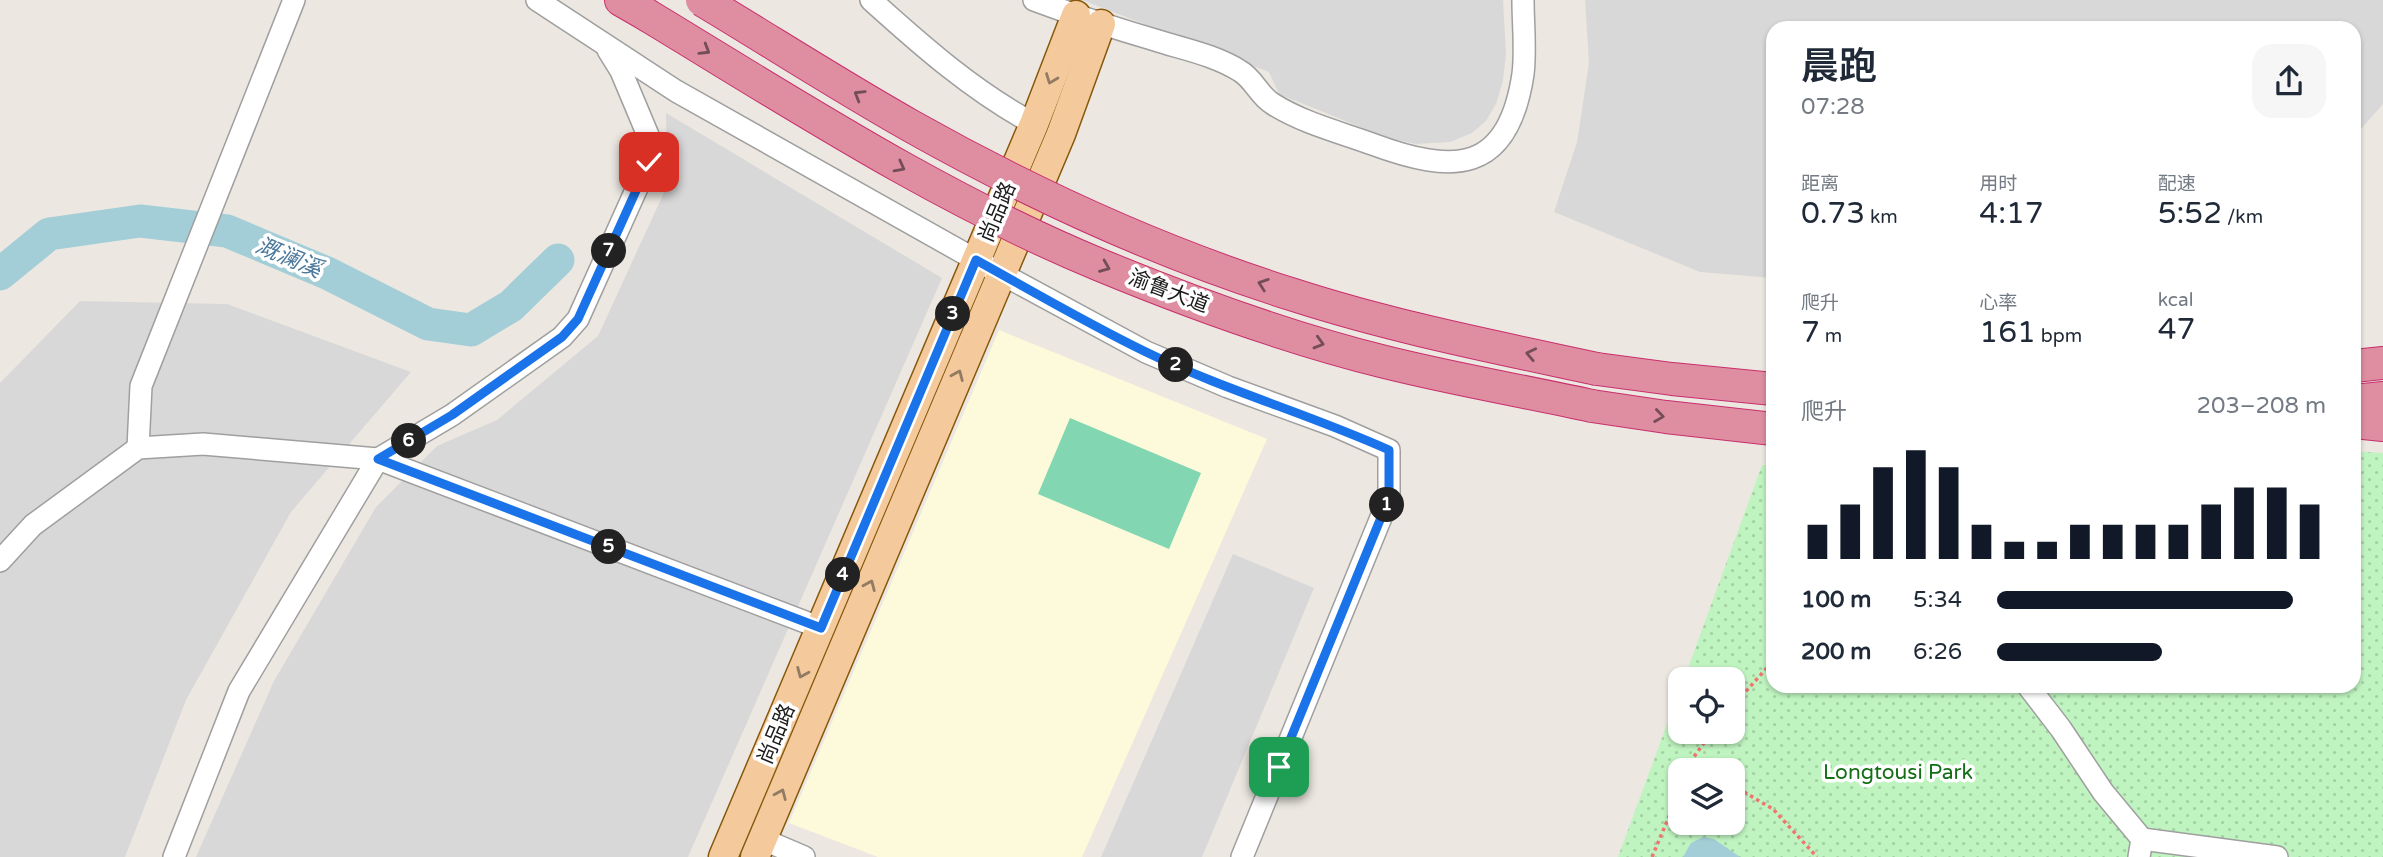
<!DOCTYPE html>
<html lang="zh">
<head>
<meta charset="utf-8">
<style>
  body { margin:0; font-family:"Varela Round","Noto Sans SC",sans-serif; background:#f6f6f7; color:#1f2937; height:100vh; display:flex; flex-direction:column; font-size:26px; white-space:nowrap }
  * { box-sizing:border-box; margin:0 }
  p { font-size:23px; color:#747a83 }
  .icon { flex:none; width:38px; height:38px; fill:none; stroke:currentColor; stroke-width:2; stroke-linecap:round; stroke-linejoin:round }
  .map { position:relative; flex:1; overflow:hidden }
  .panel { position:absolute; left:1766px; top:21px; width:595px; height:672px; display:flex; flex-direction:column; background:#fff; border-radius:21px; box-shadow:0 2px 5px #0004 }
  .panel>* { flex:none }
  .tools { position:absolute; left:1668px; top:667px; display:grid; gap:14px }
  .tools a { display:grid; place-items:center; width:77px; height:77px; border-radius:14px; background:#fff; box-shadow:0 2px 5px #0004; font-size:35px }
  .pin { position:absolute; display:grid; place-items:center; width:60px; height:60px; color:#fff; margin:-30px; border-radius:14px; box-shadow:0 4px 10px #0006 }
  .km { position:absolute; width:35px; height:35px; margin:-18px; border-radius:50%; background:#222; color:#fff; font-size:19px; line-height:35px; text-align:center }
  .round { display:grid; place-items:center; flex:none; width:74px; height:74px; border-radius:21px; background:#f6f6f7 }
  .head { display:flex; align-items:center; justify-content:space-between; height:119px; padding:0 35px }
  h1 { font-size:38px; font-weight:600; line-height:52px }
  .stats { display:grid; grid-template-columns:repeat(3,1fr); gap:10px; height:119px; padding:7px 35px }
  .stats div { display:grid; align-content:center }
  .stats b { font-size:30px; font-weight:600 }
  .stats small { font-size:19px; font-weight:400 }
  .stats p { font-size:19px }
  .chart { height:196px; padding:14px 35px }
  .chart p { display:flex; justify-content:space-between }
  .chart svg { width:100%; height:126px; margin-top:7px; stroke:#111827; stroke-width:6 }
  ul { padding:0 35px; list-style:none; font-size:23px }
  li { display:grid; grid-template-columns:112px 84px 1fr; align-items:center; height:52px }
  li i { height:18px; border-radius:9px; background:#111827 }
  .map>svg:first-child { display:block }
  .residential { fill:#d9d8d8 }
  .education { fill:#fcfada }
  .park { fill:url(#park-dots); fill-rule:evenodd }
  .pitch { fill:#83d6b2 }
  .water { fill:#a4ced7 }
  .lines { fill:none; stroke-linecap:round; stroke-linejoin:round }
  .river { stroke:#a4ced7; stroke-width:33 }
  .minor-casing { stroke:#9f9f9f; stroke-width:24 }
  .major-casing { stroke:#87570a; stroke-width:31 }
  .highway-casing { stroke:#c82f6d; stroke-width:34 }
  .path { stroke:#ef756f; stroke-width:3.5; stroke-dasharray:3.5 3.5; stroke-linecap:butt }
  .minor { stroke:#fff; stroke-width:21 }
  .major { stroke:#f4ca9d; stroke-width:28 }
  .highway { stroke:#df8da1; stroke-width:32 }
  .highway-bridge-casing { stroke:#c82f6d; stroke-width:34; stroke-linecap:butt }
  .highway-bridge { stroke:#df8da1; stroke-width:32 }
  .oneway { stroke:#734e57 }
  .oneway2 { stroke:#927b62 }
  .route-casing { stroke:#fff; stroke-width:14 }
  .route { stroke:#1a73e8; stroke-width:9 }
  .labels { text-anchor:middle; stroke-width:7; stroke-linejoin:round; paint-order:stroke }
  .street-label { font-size:21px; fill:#1b1b1b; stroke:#fff }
  .park-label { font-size:21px; fill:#126f15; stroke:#fff }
  .water-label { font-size:23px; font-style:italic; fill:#4c799c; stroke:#fff }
</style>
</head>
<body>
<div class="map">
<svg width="2383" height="857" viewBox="0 0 2383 857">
  <defs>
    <pattern id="park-dots" width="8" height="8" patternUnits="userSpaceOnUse" patternTransform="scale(1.75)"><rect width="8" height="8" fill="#bff4c0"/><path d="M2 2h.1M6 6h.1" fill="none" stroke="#a4d1a4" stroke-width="1.8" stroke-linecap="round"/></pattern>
  </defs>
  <rect width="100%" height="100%" fill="#ece8e1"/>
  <g class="residential">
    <path d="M1082,0H1503L1506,53L1503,81L1496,104L1486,121L1472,133L1450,142L1416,144L1385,137L1279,94L1269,72Z"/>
    <path d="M1585,0H2383V104L2354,137V28H1773V278L1700,272L1554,212L1577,142L1589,63Z"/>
    <path d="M666,113L942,278L688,857H196L274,681L376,507L437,446L497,420L598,336L667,186Z"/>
    <path d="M80,301L227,304L411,372L291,512L186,700L125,857H0V383Z"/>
    <path d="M1233,554L1314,588L1202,857H1101Z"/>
  </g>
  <path class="education" d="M999,330L1267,439L1082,857H878L789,823Z"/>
  <path class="park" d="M2354,451L2383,453V857H1618L1680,689V732H1732V679H1684L1762,465L1773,466V686H2354ZM1680,770H1732V822H1680Z"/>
  <path class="pitch" d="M1070,418L1201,473L1169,549L1038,494Z"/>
  <path class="water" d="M1703,837L1714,839L1740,857H1683L1691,843Z"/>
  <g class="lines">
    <path class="river" d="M0,274L49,234L140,221L227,231L327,273L428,324L471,330L511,306L558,260"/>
    <defs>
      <g id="minor">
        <path d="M537,0L676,91L976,260L1146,352L1228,387L1335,426L1389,450V498L1242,857"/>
        <path d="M871,0C922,46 973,91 1034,124"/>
        <path d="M1034,0C1074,15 1114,28 1155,40C1183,49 1215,55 1240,71C1254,79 1259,96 1273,104C1303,123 1339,132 1372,144C1453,174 1508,175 1523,74C1526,51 1523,24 1523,0"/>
        <path d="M138,448L141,386L294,0"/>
        <path d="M0,561L33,525L138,448L203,444L378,459L821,628"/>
        <path d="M2028,686L2061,729L2103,792L2142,839L2139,857"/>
        <path d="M762,839L804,857"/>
        <path d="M2142,839L2277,857"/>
        <path d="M174,857L239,691L378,459L452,415L562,337L578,319L649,161L650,140L621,71L608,50"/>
      </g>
      <g id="major">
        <path d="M723,857L1034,124L1076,15"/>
        <path d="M755,857L1061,134L1101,24"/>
      </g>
      <g id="highway">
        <path d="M621,0L647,15"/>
        <path d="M2354,366L2383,363"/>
        <path d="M1597,369L1672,379L1773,389"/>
        <path d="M2354,401L2383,398"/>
        <path d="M1592,406L1666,417L1773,429"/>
        <path d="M2354,422L2383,425"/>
      </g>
    </defs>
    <use href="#minor" class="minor-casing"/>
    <use href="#major" class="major-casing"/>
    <use href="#highway" class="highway-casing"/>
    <g class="path">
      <path d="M1732,707L1773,661"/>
      <path d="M1694,770L1693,758L1712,732"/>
      <path d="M1732,785L1773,809L1817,857"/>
      <path d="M1652,857L1678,795L1680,794"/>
    </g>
    <use href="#minor" class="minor"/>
    <use href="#major" class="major"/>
    <use href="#highway" class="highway"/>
    <defs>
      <g id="highway-bridge">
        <path d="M702,0C772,42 840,86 911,126C1030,193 1163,254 1294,295C1393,327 1495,347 1597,369"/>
        <path d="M647,15C794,104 940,199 1100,265C1192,303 1288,338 1385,362C1453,379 1523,391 1592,406"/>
      </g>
    </defs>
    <use href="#highway-bridge" class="highway-bridge-casing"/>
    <use href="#highway-bridge" class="highway-bridge"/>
  </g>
  <defs><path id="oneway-chevron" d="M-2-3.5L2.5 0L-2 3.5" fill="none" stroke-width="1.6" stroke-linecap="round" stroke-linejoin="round" transform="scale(1.75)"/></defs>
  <g class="oneway">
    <use href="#oneway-chevron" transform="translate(705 50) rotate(31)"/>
    <use href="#oneway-chevron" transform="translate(859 95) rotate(-149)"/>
    <use href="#oneway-chevron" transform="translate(900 167) rotate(28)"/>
    <use href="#oneway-chevron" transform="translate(1105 267) rotate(22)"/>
    <use href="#oneway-chevron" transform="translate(1263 284) rotate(-161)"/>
    <use href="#oneway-chevron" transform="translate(1319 343) rotate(16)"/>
    <use href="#oneway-chevron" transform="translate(1531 354) rotate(-168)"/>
    <use href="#oneway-chevron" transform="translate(1659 416) rotate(8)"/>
  </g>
  <g class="oneway2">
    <use href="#oneway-chevron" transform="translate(1051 79) rotate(111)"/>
    <use href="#oneway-chevron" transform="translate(958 375) rotate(-67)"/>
    <use href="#oneway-chevron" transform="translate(870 585) rotate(-67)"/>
    <use href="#oneway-chevron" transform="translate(802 673) rotate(113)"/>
    <use href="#oneway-chevron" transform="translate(781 794) rotate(-67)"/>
  </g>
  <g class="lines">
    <defs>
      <path id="route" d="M649,162L578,319L562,337L452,415L378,459L821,628L976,260C1032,291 1088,324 1146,352C1224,390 1309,414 1389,450V498L1279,767"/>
    </defs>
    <use href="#route" class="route-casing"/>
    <use href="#route" class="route"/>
  </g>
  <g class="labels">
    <g class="street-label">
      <text transform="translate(997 212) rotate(-67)" y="7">尚品路</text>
      <text transform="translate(1169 291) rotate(21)" y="7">渝鲁大道</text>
      <text transform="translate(776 734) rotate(-67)" y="7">尚品路</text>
    </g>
    <g class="park-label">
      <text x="1898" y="779">Longtousi Park</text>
    </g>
    <g class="water-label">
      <text transform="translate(289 257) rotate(23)" y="8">溉澜溪</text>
    </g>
  </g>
</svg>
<div class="tools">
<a><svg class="icon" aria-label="locate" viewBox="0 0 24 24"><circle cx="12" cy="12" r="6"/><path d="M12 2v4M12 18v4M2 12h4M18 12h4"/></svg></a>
<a><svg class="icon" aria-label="layers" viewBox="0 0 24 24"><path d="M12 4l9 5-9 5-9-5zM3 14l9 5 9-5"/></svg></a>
</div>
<div class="pin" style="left:1279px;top:767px;background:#1e9e55"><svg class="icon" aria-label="arrive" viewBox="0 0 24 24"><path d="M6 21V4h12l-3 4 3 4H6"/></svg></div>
<div class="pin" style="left:649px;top:162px;background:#d93025"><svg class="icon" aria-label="check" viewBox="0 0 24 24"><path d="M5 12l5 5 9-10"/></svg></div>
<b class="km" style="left:1387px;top:505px">1</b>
<b class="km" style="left:1176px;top:365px">2</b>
<b class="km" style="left:953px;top:314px">3</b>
<b class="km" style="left:843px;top:575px">4</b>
<b class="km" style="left:609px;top:547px">5</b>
<b class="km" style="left:409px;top:441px">6</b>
<b class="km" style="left:609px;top:251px">7</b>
<section class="panel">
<div class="head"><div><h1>晨跑</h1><p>07:28</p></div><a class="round"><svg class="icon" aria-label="share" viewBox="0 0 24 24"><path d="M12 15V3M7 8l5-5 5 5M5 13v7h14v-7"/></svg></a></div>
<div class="stats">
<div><p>距离</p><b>0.73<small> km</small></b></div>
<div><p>用时</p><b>4:17</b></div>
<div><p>配速</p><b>5:52<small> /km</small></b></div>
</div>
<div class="stats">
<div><p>爬升</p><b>7<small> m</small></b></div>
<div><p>心率</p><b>161<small> bpm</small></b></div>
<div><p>kcal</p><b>47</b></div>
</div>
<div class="chart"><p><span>爬升</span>203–208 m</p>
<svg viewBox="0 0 160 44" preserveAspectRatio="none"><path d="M5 44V32M15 44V25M25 44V12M35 44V6M45 44V12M55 44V32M65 44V38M75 44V38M85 44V32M95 44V32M105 44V32M115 44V32M125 44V25M135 44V19M145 44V19M155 44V25"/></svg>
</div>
<ul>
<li><b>100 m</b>5:34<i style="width:90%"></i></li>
<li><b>200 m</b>6:26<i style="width:50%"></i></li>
</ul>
</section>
</div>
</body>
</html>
